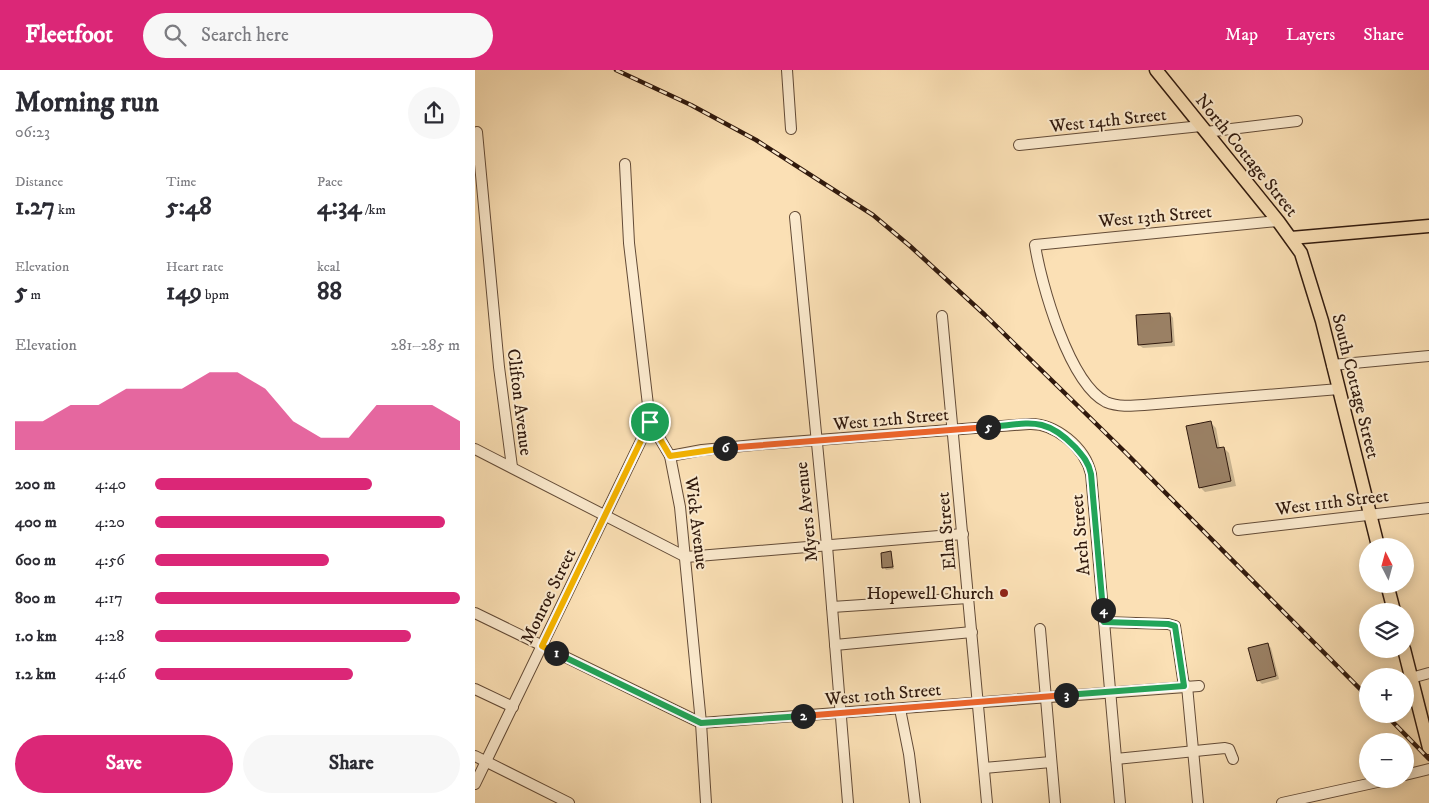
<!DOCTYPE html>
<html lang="en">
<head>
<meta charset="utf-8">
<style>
  body { margin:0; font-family:"IM FELL DW Pica",serif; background:#f7f7f7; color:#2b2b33; height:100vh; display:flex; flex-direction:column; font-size:19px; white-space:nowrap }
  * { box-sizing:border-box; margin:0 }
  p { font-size:16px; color:#7c7c81 }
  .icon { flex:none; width:28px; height:28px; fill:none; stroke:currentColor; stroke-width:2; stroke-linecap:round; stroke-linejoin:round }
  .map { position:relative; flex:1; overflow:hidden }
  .side { display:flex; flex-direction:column; background:#fff; width:475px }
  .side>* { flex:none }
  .needle { width:32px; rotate:354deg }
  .tools { position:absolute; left:884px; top:468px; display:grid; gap:10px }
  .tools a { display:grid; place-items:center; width:55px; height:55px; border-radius:50%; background:#fff; box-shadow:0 2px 12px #0003; font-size:25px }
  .pin { position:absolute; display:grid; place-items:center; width:42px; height:42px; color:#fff; margin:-21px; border:2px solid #fff; border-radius:50%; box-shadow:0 1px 5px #0007 }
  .km { position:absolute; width:25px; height:25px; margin:-12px; border-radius:50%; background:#222; color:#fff; font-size:14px; line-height:25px; text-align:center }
  .round { display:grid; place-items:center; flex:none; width:52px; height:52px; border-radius:26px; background:#f7f7f7 }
  .headline { display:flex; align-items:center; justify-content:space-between; height:85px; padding:0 15px }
  h1 { font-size:28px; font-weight:700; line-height:38px }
  .metrics { display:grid; grid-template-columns:repeat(3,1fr); gap:8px; height:85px; padding:5px 15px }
  .metrics div { display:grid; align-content:center }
  .metrics b { font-size:25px; font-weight:700 }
  .metrics small { font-size:14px; font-weight:400 }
  .metrics p { font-size:14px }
  .chart { height:140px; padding:10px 15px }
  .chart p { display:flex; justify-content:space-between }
  .chart svg { width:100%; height:90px; margin-top:5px; fill:#db2777; opacity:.7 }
  .action { display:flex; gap:10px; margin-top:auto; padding:10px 15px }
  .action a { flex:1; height:58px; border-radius:30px; background:#db2777; color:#fff; font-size:20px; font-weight:700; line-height:58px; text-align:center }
  .action a+a { background:#f7f7f7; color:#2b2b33 }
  ul { padding:0 15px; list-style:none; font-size:16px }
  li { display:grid; grid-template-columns:80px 60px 1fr; align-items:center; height:38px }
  li i { height:12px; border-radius:6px; background:#db2777 }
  header { display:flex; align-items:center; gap:30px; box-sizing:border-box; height:70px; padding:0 25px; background:#db2777; color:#fff }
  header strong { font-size:24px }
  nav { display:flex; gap:28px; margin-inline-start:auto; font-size:18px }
  .search { width:350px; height:45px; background:#f7f7f7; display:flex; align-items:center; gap:12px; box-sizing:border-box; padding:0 18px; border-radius:28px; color:#7c7c81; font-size:19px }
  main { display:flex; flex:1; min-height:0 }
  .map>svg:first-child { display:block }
  .shadow { fill:#0003 }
  .building { fill:#9a8064; stroke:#30190d }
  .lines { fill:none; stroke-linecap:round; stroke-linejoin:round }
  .minor-casing { stroke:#634b37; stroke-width:12 }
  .major-casing { stroke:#30190d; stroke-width:15 }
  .minor { stroke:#fcebcf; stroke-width:10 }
  .major { stroke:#fbe0b5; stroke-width:12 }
  .rail-casing { stroke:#30190d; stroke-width:4.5 }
  .rail { stroke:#fcebcf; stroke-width:2.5; stroke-dasharray:8; stroke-linecap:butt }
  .split-1-casing { stroke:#fff; stroke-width:10 }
  .split-2-casing { stroke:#fff; stroke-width:10 }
  .split-3-casing { stroke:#fff; stroke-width:10 }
  .split-4-casing { stroke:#fff; stroke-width:10 }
  .split-5-casing { stroke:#fff; stroke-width:10 }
  .split-6-casing { stroke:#fff; stroke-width:10 }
  .split-7-casing { stroke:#fff; stroke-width:10 }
  .split-1 { stroke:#f5b400; stroke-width:6 }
  .split-2 { stroke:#22a559; stroke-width:6 }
  .split-3 { stroke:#f0652b; stroke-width:6 }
  .split-4 { stroke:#22a559; stroke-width:6 }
  .split-5 { stroke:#22a559; stroke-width:6 }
  .split-6 { stroke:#f0652b; stroke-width:6 }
  .split-7 { stroke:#f5b400; stroke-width:6 }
  .poi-dot { fill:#8f2418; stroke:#fcebcf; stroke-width:2 }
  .labels { text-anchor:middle; stroke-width:4; stroke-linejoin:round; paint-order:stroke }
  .street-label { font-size:18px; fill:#30190d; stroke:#fcebcf }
  .poi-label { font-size:18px; fill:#30190d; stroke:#fcebcf; text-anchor:end }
</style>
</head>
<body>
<header>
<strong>Fleetfoot</strong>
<div class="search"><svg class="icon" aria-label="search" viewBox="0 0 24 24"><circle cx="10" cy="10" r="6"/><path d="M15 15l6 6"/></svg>Search here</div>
<nav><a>Map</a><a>Layers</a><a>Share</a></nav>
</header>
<main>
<section class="side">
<div class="headline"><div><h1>Morning run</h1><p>06:23</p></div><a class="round"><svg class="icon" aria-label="share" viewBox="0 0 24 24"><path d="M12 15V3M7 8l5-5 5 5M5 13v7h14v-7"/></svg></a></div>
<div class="metrics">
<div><p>Distance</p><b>1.27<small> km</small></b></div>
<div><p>Time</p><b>5:48</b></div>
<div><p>Pace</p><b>4:34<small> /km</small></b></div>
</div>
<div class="metrics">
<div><p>Elevation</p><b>5<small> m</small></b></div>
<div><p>Heart rate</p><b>149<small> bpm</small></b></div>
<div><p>kcal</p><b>88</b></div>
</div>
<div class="chart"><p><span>Elevation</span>281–285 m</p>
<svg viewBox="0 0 160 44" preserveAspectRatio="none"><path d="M0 44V30L10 30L20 22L30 22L40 14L50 14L60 14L70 6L80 6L90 14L100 30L110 38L120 38L130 22L140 22L150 22L160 30V44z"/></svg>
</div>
<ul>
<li><b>200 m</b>4:40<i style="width:71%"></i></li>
<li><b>400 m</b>4:20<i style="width:95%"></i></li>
<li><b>600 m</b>4:56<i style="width:57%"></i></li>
<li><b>800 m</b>4:17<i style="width:100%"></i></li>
<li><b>1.0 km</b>4:28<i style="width:84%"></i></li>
<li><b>1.2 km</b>4:46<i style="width:65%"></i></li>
</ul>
<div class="action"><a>Save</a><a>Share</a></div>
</section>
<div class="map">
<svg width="954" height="733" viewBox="0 0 954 733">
  <rect width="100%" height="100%" fill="#fbe0b5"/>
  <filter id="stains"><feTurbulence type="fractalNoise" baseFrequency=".004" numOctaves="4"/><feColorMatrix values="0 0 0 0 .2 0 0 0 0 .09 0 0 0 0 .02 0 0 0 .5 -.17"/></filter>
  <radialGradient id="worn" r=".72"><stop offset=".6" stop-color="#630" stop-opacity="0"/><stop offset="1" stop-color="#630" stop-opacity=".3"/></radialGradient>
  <g class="shadow">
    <path d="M695,244L698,248L700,276L668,278L664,275Z"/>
    <path d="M736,353L741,358L745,379L749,378L754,383L761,416L730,422L725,417Z"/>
    <path d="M416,483L419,499L411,500L409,497Z"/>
    <path d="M792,574L796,578L804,609L787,614L783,610Z"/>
  </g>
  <g class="building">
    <path d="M695,243L697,272L663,275L661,245Z"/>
    <path d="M736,351L742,378L749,377L756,411L724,418L711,356Z"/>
    <path d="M416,481L418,497L407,498L406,483Z"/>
    <path d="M793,573L801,606L782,611L773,578Z"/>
  </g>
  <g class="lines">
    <defs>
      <g id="minor">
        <path d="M312,0L316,59"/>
        <path d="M2,62L24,297L37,397"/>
        <path d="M731,62L822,51"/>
        <path d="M544,75L726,56"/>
        <path d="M150,94L154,173L175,352L195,386L205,437L226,653L231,733"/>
        <path d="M320,147L352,476L373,733"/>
        <path d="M803,151L560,175C566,214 594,313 631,332C643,337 656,336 669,335L864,319"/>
        <path d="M467,246L512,733"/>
        <path d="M857,295L954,286"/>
        <path d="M0,379L211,487L488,464"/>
        <path d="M195,386L227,380L290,374L554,354C580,353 610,377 616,404L645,733"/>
        <path d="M763,460L954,438"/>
        <path d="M357,537L493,528"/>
        <path d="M0,543L226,653L724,616"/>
        <path d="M629,552L693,554L700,556L709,616"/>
        <path d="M565,559L580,733"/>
        <path d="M360,575L497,562"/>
        <path d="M936,608L954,603"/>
        <path d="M712,616L723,733"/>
        <path d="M0,619L38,637"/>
        <path d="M425,639L434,684L440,733"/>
        <path d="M0,686L94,733"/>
        <path d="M641,689L750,678L754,679L758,689"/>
        <path d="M509,698L576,692"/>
        <path d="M930,705L954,699"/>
        <path d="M0,714L175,352"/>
        <path d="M807,733L916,709"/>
      </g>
      <g id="major">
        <path d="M681,0L803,151L826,183L847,251L903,476"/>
        <path d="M816,168L954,156"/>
        <path d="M912,514L919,541"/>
        <path d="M929,579L954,678"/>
      </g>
    </defs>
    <use href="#minor" class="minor-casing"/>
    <use href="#major" class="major-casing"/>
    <use href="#minor" class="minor"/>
    <use href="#major" class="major"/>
    <defs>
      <g id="rail">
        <path d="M141,0L216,35L281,70L398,145L435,176L510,245L650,382L892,626"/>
        <path d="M910,644L954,689"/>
      </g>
    </defs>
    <use href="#rail" class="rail-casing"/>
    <use href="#rail" class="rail"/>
  </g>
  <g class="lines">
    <defs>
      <path id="split-1" d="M81,583L67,576L175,352"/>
      <path id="split-2" d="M81,583L226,653L328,646"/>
      <path id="split-3" d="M328,646L591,625"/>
      <path id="split-4" d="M591,625L709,616L700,556L693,554L629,552L628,540"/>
      <path id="split-5" d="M513,357C554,354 569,345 600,377C608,386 614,393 616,404L628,540"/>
      <path id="split-6" d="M250,378L513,357"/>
      <path id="split-7" d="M175,352L195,386L250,378"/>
    </defs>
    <use href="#split-1" class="split-1-casing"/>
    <use href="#split-2" class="split-2-casing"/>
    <use href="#split-3" class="split-3-casing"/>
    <use href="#split-4" class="split-4-casing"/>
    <use href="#split-5" class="split-5-casing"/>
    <use href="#split-6" class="split-6-casing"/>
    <use href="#split-7" class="split-7-casing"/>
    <use href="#split-1" class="split-1"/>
    <use href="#split-2" class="split-2"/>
    <use href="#split-3" class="split-3"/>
    <use href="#split-4" class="split-4"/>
    <use href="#split-5" class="split-5"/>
    <use href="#split-6" class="split-6"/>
    <use href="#split-7" class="split-7"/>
  </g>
  <circle class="poi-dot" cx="529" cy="523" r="5"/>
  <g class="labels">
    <g class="street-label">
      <text transform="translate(633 50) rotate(-6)" y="6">West 14th Street</text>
      <text transform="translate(772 85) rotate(51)" y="6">North Cottage Street</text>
      <text transform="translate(680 146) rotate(-5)" y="6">West 13th Street</text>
      <text transform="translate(881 316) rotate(76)" y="6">South Cottage Street</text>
      <text transform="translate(45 332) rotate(83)" y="6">Clifton Avenue</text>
      <text transform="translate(416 349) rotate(-5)" y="6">West 12th Street</text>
      <text transform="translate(857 432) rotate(-7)" y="6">West 11th Street</text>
      <text transform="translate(331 442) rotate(-96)" y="6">Myers Avenue</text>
      <text transform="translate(222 453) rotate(83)" y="6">Wick Avenue</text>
      <text transform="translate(471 461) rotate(-95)" y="6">Elm Street</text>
      <text transform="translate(605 465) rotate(-95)" y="6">Arch Street</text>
      <text transform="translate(73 526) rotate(-64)" y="6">Monroe Street</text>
      <text transform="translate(408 624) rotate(-5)" y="6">West 10th Street</text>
    </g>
    <g class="poi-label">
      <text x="519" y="529">Hopewell Church</text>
    </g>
  </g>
  <rect width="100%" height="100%" filter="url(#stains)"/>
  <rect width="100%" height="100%" fill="url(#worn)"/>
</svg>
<div class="tools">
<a><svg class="needle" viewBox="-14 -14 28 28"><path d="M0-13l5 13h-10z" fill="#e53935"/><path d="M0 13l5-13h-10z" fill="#7c7c81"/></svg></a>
<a><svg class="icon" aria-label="layers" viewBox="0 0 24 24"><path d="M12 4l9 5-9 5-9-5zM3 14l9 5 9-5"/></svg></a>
<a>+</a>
<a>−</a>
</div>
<div class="pin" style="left:175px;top:352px;background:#1e9e55"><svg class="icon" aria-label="arrive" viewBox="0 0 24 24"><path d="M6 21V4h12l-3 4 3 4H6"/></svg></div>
<b class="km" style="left:81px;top:583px">1</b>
<b class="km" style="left:328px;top:646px">2</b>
<b class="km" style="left:591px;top:625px">3</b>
<b class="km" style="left:628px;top:540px">4</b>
<b class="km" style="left:513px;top:357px">5</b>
<b class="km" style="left:250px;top:378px">6</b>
</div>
</main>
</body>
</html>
